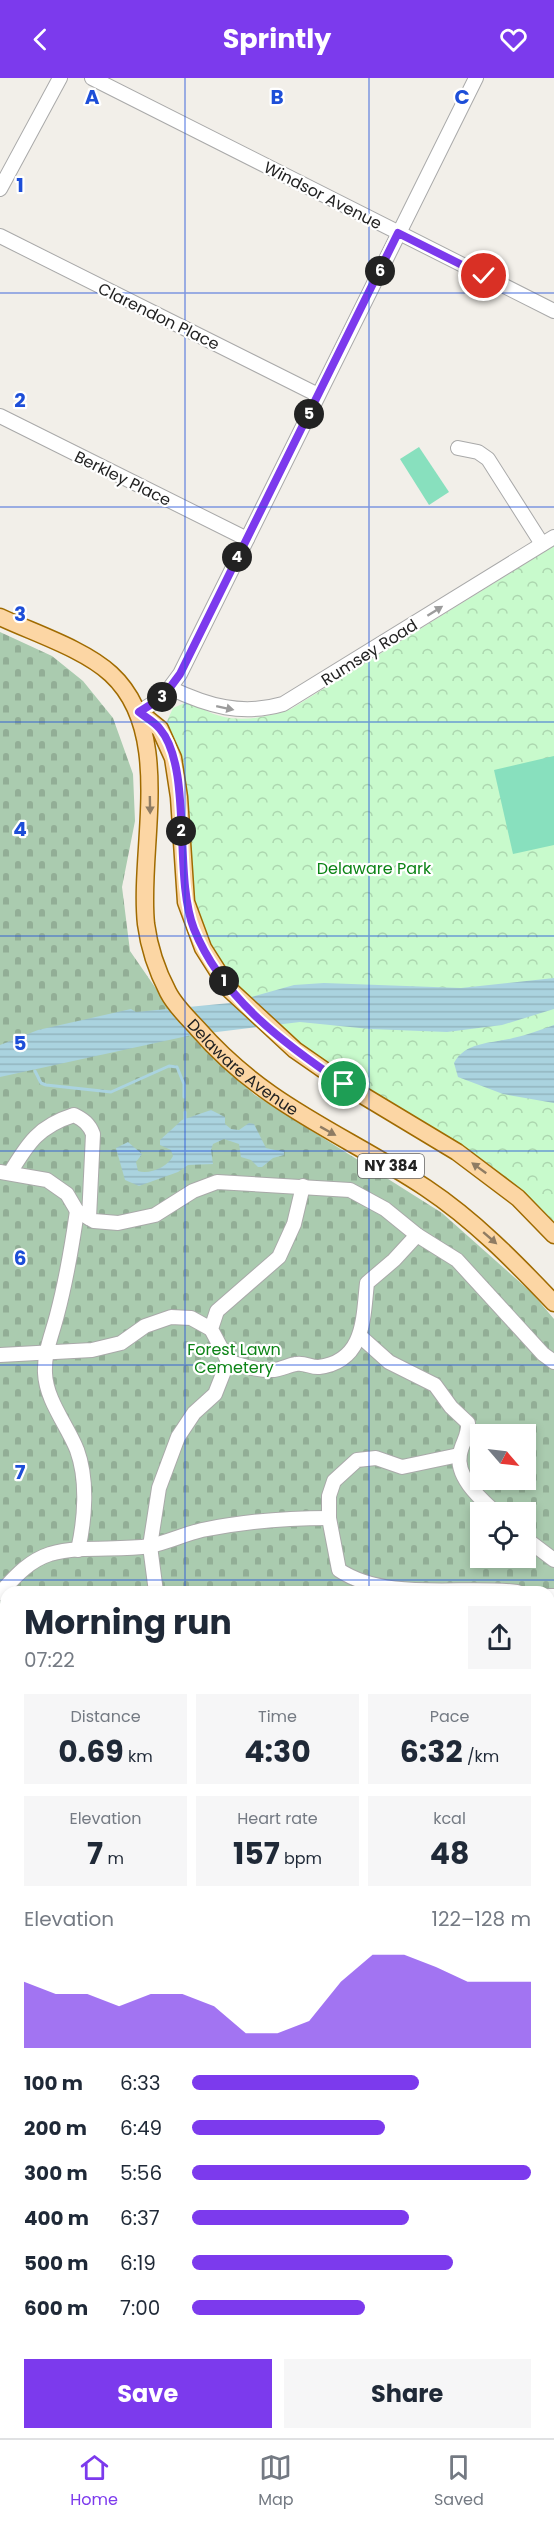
<!DOCTYPE html>
<html lang="en">
<head>
<meta charset="utf-8">
<style>
  body { margin:0; font-family:Poppins,sans-serif; background:#f6f6f7; color:#1f2937; height:100vh; display:flex; flex-direction:column; font-size:22px; white-space:nowrap }
  * { box-sizing:border-box; margin:0 }
  p { font-size:20px; color:#747a83 }
  .icon { flex:none; width:33px; height:33px; fill:none; stroke:currentColor; stroke-width:2; stroke-linecap:round; stroke-linejoin:round }
  .map { position:relative; flex:1; overflow:hidden }
  .details { position:absolute; left:0px; top:1508px; width:555px; height:854px; display:flex; flex-direction:column; background:#fff; border-radius:18px 18px 0 0; box-shadow:0 3px 9px #0003 }
  .details>* { flex:none }
  .needle { width:39px; rotate:118deg }
  .buttons { position:absolute; left:470px; top:1346px; display:grid; gap:12px }
  .buttons a { display:grid; place-items:center; width:66px; height:66px; border-radius:0px; background:#fff; box-shadow:0 3px 9px #0003; font-size:30px }
  .pin { position:absolute; display:grid; place-items:center; width:51px; height:51px; color:#fff; margin:-26px; border:3px solid #fff; border-radius:50%; box-shadow:0 2px 6px #0007 }
  .km { position:absolute; width:30px; height:30px; margin:-15px; border-radius:50%; background:#222; color:#fff; font-size:16px; line-height:30px; text-align:center }
  .round { display:grid; place-items:center; flex:none; width:63px; height:63px; border-radius:0px; background:#f6f6f7 }
  .overview { display:flex; align-items:center; justify-content:space-between; height:102px; padding:0 24px }
  h1 { font-size:33px; font-weight:700; line-height:45px }
  .figures { display:grid; grid-template-columns:repeat(3,1fr); gap:9px; height:102px; padding:6px 24px }
  .figures div { display:grid; align-content:center; border-radius:0px; background:#f6f6f7; text-align:center }
  .figures b { font-size:30px; font-weight:700 }
  .figures small { font-size:16px; font-weight:400 }
  .figures p { font-size:16px }
  .chart { height:168px; padding:12px 24px }
  .chart p { display:flex; justify-content:space-between }
  .chart svg { width:100%; height:108px; margin-top:6px; fill:#7c3aed; opacity:.7 }
  .action { display:flex; gap:12px; margin-top:auto; padding:12px 24px }
  .action a { flex:1; height:69px; border-radius:0px; background:#7c3aed; color:#fff; font-size:24px; font-weight:700; line-height:69px; text-align:center }
  .action a+a { background:#f6f6f7; color:#1f2937 }
  ul { padding:0 24px; list-style:none; font-size:20px }
  li { display:grid; grid-template-columns:96px 72px 1fr; align-items:center; height:45px }
  li i { height:15px; border-radius:8px; background:#7c3aed }
  header { display:flex; justify-content:space-between; align-items:center; height:78px; padding:0 24px; background:#7c3aed; color:#fff; font-size:27px; font-weight:700 }
  .menu { display:flex; justify-content:space-around; align-items:center; height:84px; border-top:2px solid #e0e1e3; background:#fff; font-size:16px; color:#747a83 }
  .menu a { display:grid; justify-items:center; gap:3px }
  .menu .on { color:#7c3aed }
  .map>svg:first-child { display:block }
  .cemetery { fill:url(#cemetery-stones); fill-rule:evenodd }
  .park { fill:url(#park-crowns) }
  .pitch { fill:#88e0be }
  .water { fill:url(#water-rules) }
  .lines { fill:none; stroke-linecap:round; stroke-linejoin:round }
  .stream { stroke:#aad3df; stroke-width:3 }
  .minor-casing { stroke:#a9a9a9; stroke-width:16 }
  .major-casing { stroke:#a06b00; stroke-width:19 }
  .highway-casing { stroke:#dc2a67; stroke-width:22 }
  .minor { stroke:#fff; stroke-width:14 }
  .major { stroke:#fcd6a4; stroke-width:16 }
  .highway { stroke:#e892a2; stroke-width:20 }
  .oneway { fill:#9c9c9c }
  .oneway2 { fill:#8f7c63 }
  .route-casing { stroke:#fff; stroke-width:12 }
  .route { stroke:#7c3aed; stroke-width:8 }
  .grid { fill:none; stroke:#1d4ed8; stroke-width:1.5; stroke-opacity:0.55 }
  .labels { text-anchor:middle; stroke-width:4.5; stroke-linejoin:round; paint-order:stroke }
  .shield { fill:#fff; stroke:#646464; stroke-width:1.5 }
  .shield-label { font-size:15px; font-weight:bold; fill:#222 }
  .street-label { font-size:16px; fill:#222; stroke:#fff }
  .park-label { font-size:16px; fill:#0c8416; stroke:#fff }
  .grid-label { font-size:20px; text-anchor:middle; font-weight:bold; fill:#1d4ed8; stroke:#fff; stroke-width:4.5; stroke-linejoin:round; paint-order:stroke }
</style>
</head>
<body>
<header><svg class="icon" aria-label="back" viewBox="0 0 24 24"><path d="M15 5l-7 7 7 7"/></svg>Sprintly<svg class="icon" aria-label="heart" viewBox="0 0 24 24"><path d="M12 20l-8-8c-3-5 5-10 8-4 3-6 11-1 8 4z"/></svg></header>
<div class="map">
<svg width="554" height="2360" viewBox="0 0 554 2360">
  <defs>
    <pattern id="cemetery-stones" width="16" height="16" patternUnits="userSpaceOnUse" patternTransform="scale(1.5)"><rect width="16" height="16" fill="#aacbaf"/><path d="M2 7V4a2 2 0 0 1 4 0v3zM10 15v-3a2 2 0 0 1 4 0v3z" fill="#92ae96"/></pattern>
    <pattern id="park-crowns" width="20" height="18" patternUnits="userSpaceOnUse" patternTransform="scale(1.5)"><rect width="20" height="18" fill="#c8facc"/><path d="M2 6a3 3 0 1 1 6 0M12 15a3 3 0 1 1 6 0" fill="none" stroke="#acd6af"/></pattern>
    <pattern id="water-rules" width="6" height="5" patternUnits="userSpaceOnUse" patternTransform="scale(1.5)"><rect width="6" height="5" fill="#aad3df"/><path d="M0 2.5h6" fill="none" stroke="#92b5bf"/></pattern>
  </defs>
  <rect width="100%" height="100%" fill="#f2efe9"/>
  <path class="cemetery" d="M0,554L52,578L83,603L113,640L133,696L135,743L122,809L130,873L168,928L198,965L255,1017L442,1135L532,1215L554,1241V1827L549,1833V1514H6V2064L0,2061ZM480,1356H525V1401H480ZM480,1434H525V1479H480Z"/>
  <g class="park">
    <path d="M554,468V1144C532,1122 508,1100 482,1081C382,1009 250,966 200,842C184,802 190,739 184,694C181,675 169,660 167,643L173,630L187,624C197,626 206,634 217,637C242,645 267,639 291,631Z"/>
    <path d="M554,1932V2360H0V2264L6,2263V2355H549V1940Z"/>
  </g>
  <g class="pitch">
    <path d="M419,369L449,414L429,427L400,381Z"/>
    <path d="M554,678V767L513,776L494,692Z"/>
  </g>
  <g class="water">
    <path d="M554,900V931L502,947L447,954L370,951L300,944L192,957L0,999V967L38,952L131,931L136,934L230,925L294,907L324,905L461,910Z"/>
    <path d="M554,947V1025L503,1016L458,999L454,985C466,963 491,966 513,960C527,957 540,952 554,947Z"/>
    <path d="M211,1032L225,1039V1046L231,1051L239,1052L249,1045L254,1046L266,1070L284,1074V1077L273,1080L262,1089H258L251,1082L241,1079L239,1066L224,1061L213,1066L211,1072L213,1086L188,1087L178,1094L139,1108L125,1102L116,1070L128,1064L142,1076L136,1084L138,1093C149,1097 168,1089 173,1078L171,1072L160,1067V1062L182,1042Z"/>
  </g>
  <g class="lines">
    <g class="stream">
      <path d="M35,993L41,1005L46,1007L111,1014L169,988L177,989L184,1006V1019"/>
      <path d="M185,1042V1034"/>
    </g>
    <defs>
      <g id="minor">
        <path d="M92,0L554,233"/>
        <path d="M0,111L60,0"/>
        <path d="M0,158L318,317"/>
        <path d="M0,338L247,461"/>
        <path d="M458,370L478,374L488,381L542,466"/>
        <path d="M170,610C208,628 242,638 283,626L554,459"/>
        <path d="M139,634L163,619L180,596L476,0"/>
        <path d="M0,1094L47,1102L67,1116L77,1133L94,1143L118,1145L155,1137L193,1113L217,1104L350,1112L385,1131L417,1157L457,1182L543,1276L554,1284"/>
        <path d="M10,1095C28,1065 39,1048 74,1037C84,1042 89,1046 93,1056L89,1140"/>
        <path d="M303,1108L294,1146L279,1179L217,1233L211,1251L228,1283C242,1288 258,1293 274,1292C282,1291 289,1287 296,1286C304,1284 312,1290 319,1289C365,1283 363,1240 367,1205L394,1182L417,1157"/>
        <path d="M77,1133C72,1168 66,1203 57,1237C52,1257 44,1274 45,1295C46,1322 67,1347 77,1372C88,1402 85,1441 78,1472"/>
        <path d="M361,1259L389,1284L435,1307L451,1329L468,1345C469,1358 462,1364 460,1376C455,1399 481,1421 495,1434"/>
        <path d="M0,1277L92,1272L121,1265L145,1248L171,1239L191,1240L211,1251"/>
        <path d="M459,1377L402,1389L376,1380L357,1382L334,1403L329,1418V1440L339,1492C387,1524 462,1507 517,1514"/>
        <path d="M525,1460L554,1482"/>
        <path d="M156,1514L150,1468L159,1410L178,1359L194,1335L215,1316L228,1283"/>
        <path d="M0,1515C14,1500 28,1483 50,1476C82,1467 117,1473 150,1468C168,1464 185,1456 202,1452C245,1443 286,1440 329,1440"/>
        <path d="M549,1518H554"/>
        <path d="M549,1658L554,1648"/>
        <path d="M0,1690L6,1703"/>
        <path d="M0,1915L6,1920"/>
        <path d="M0,1953L6,1952"/>
        <path d="M549,2067L554,2063"/>
        <path d="M0,2161L6,2159"/>
        <path d="M0,2360L9,2355"/>
        <path d="M39,2360L40,2355"/>
      </g>
      <g id="major">
        <path id="s1" d="M0,539C34,555 84,571 111,596C175,655 138,770 146,846C149,869 157,893 168,914C175,928 188,940 198,951C266,1029 343,1055 426,1110C474,1142 514,1183 554,1225"/>
        <path d="M139,634L160,651L173,680L179,719L186,824L203,870L229,911L295,972L344,1006L457,1074L518,1120L554,1157"/>
      </g>
      <g id="highway">
        <path d="M549,1881L554,1873"/>
        <path d="M549,1924L554,1916"/>
        <path d="M0,2234L6,2233"/>
        <path d="M0,2255L6,2254"/>
      </g>
    </defs>
    <use href="#minor" class="minor-casing"/>
    <use href="#major" class="major-casing"/>
    <use href="#highway" class="highway-casing"/>
    <use href="#minor" class="minor"/>
    <use href="#major" class="major"/>
    <use href="#highway" class="highway"/>
  </g>
  <defs><path id="oneway-solid" d="M-6-.8H1V-3.2L6.5 0L1 3.2V.8H-6Z" transform="scale(1.5)"/></defs>
  <g class="oneway">
    <use href="#oneway-solid" transform="translate(435 533) rotate(-32)"/>
    <use href="#oneway-solid" transform="translate(225 630) rotate(12)"/>
  </g>
  <g class="oneway2">
    <use href="#oneway-solid" transform="translate(150 727) rotate(89)"/>
    <use href="#oneway-solid" transform="translate(328 1053) rotate(29)"/>
    <use href="#oneway-solid" transform="translate(479 1090) rotate(-144)"/>
    <use href="#oneway-solid" transform="translate(490 1160) rotate(41)"/>
  </g>
  <g class="lines">
    <defs>
      <path id="route" d="M344,1006C284,966 222,920 194,851C173,798 193,690 160,651C155,644 145,639 139,634L163,619L180,596L398,155L484,198"/>
    </defs>
    <use href="#route" class="route-casing"/>
    <use href="#route" class="route"/>
  </g>
  <path class="grid" d="M185,0V1514M369,0V1514M0,215H554M0,429H554M0,644H554M0,858H554M0,1073H554M0,1287H554M0,1502H554M0,1716H6M549,1716H554M0,1931H6M549,1931H554M0,2145H6M549,2145H554M185,2355V2360M369,2355V2360"/>
  <g class="labels">
    <rect class="shield" x="358" y="1076" width="66" height="24" rx="4.5"/>
    <g class="shield-label">
      <text x="391" y="1093">NY 384</text>
    </g>
    <g class="street-label">
      <text transform="translate(323 117) rotate(27)" y="6">Windsor Avenue</text>
      <text transform="translate(159 238) rotate(26)" y="6">Clarendon Place</text>
      <text transform="translate(123 400) rotate(26)" y="6">Berkley Place</text>
      <text transform="translate(369 574) rotate(-32)" y="6">Rumsey Road</text>
      <text dy="6" stroke="none"><textPath href="#s1" startOffset="564">Delaware Avenue</textPath></text>
    </g>
    <g class="park-label">
      <text x="374" y="796">Delaware Park</text>
      <text x="234" y="1277">Forest Lawn<tspan x="234" dy="18">Cemetery</tspan></text>
    </g>
  </g>
  <g class="grid-label">
    <text x="92" y="26">A</text>
    <text x="277" y="26">B</text>
    <text x="462" y="26">C</text>
    <text x="20" y="114">1</text>
    <text x="20" y="329">2</text>
    <text x="20" y="543">3</text>
    <text x="20" y="758">4</text>
    <text x="20" y="972">5</text>
    <text x="20" y="1187">6</text>
    <text x="20" y="1401">7</text>
  </g>
</svg>
<div class="buttons">
<a><svg class="needle" viewBox="-14 -14 28 28"><path d="M0-13l5 13h-10z" fill="#e53935"/><path d="M0 13l5-13h-10z" fill="#747a83"/></svg></a>
<a><svg class="icon" aria-label="locate" viewBox="0 0 24 24"><circle cx="12" cy="12" r="6"/><path d="M12 2v4M12 18v4M2 12h4M18 12h4"/></svg></a>
</div>
<div class="pin" style="left:344px;top:1006px;background:#1e9e55"><svg class="icon" aria-label="arrive" viewBox="0 0 24 24"><path d="M6 21V4h12l-3 4 3 4H6"/></svg></div>
<div class="pin" style="left:484px;top:198px;background:#d93025"><svg class="icon" aria-label="check" viewBox="0 0 24 24"><path d="M5 12l5 5 9-10"/></svg></div>
<b class="km" style="left:224px;top:903px">1</b>
<b class="km" style="left:181px;top:753px">2</b>
<b class="km" style="left:162px;top:619px">3</b>
<b class="km" style="left:237px;top:479px">4</b>
<b class="km" style="left:309px;top:336px">5</b>
<b class="km" style="left:380px;top:193px">6</b>
<section class="details">
<div class="overview"><div><h1>Morning run</h1><p>07:22</p></div><a class="round"><svg class="icon" aria-label="share" viewBox="0 0 24 24"><path d="M12 15V3M7 8l5-5 5 5M5 13v7h14v-7"/></svg></a></div>
<div class="figures">
<div><p>Distance</p><b>0.69<small> km</small></b></div>
<div><p>Time</p><b>4:30</b></div>
<div><p>Pace</p><b>6:32<small> /km</small></b></div>
</div>
<div class="figures">
<div><p>Elevation</p><b>7<small> m</small></b></div>
<div><p>Heart rate</p><b>157<small> bpm</small></b></div>
<div><p>kcal</p><b>48</b></div>
</div>
<div class="chart"><p><span>Elevation</span>122–128 m</p>
<svg viewBox="0 0 160 44" preserveAspectRatio="none"><path d="M0 44V17L10 22L20 22L30 27L40 22L50 22L60 27L70 38L80 38L90 33L100 17L110 6L120 6L130 11L140 17L150 17L160 17V44z"/></svg>
</div>
<ul>
<li><b>100 m</b>6:33<i style="width:67%"></i></li>
<li><b>200 m</b>6:49<i style="width:57%"></i></li>
<li><b>300 m</b>5:56<i style="width:100%"></i></li>
<li><b>400 m</b>6:37<i style="width:64%"></i></li>
<li><b>500 m</b>6:19<i style="width:77%"></i></li>
<li><b>600 m</b>7:00<i style="width:51%"></i></li>
</ul>
<div class="action"><a>Save</a><a>Share</a></div>
</section>
</div>
<nav class="menu">
<a class="on"><svg class="icon" aria-label="home" viewBox="0 0 24 24"><path d="M3 11l9-7 9 7M6 9v11h12V9"/></svg>Home</a>
<a><svg class="icon" aria-label="map" viewBox="0 0 24 24"><path d="M3 6l6-2 6 2 6-2v14l-6 2-6-2-6 2zM9 4v14M15 6v14"/></svg>Map</a>
<a><svg class="icon" aria-label="saved" viewBox="0 0 24 24"><path d="M7 4h10v16l-5-4-5 4z"/></svg>Saved</a>
</nav>
</body>
</html>
